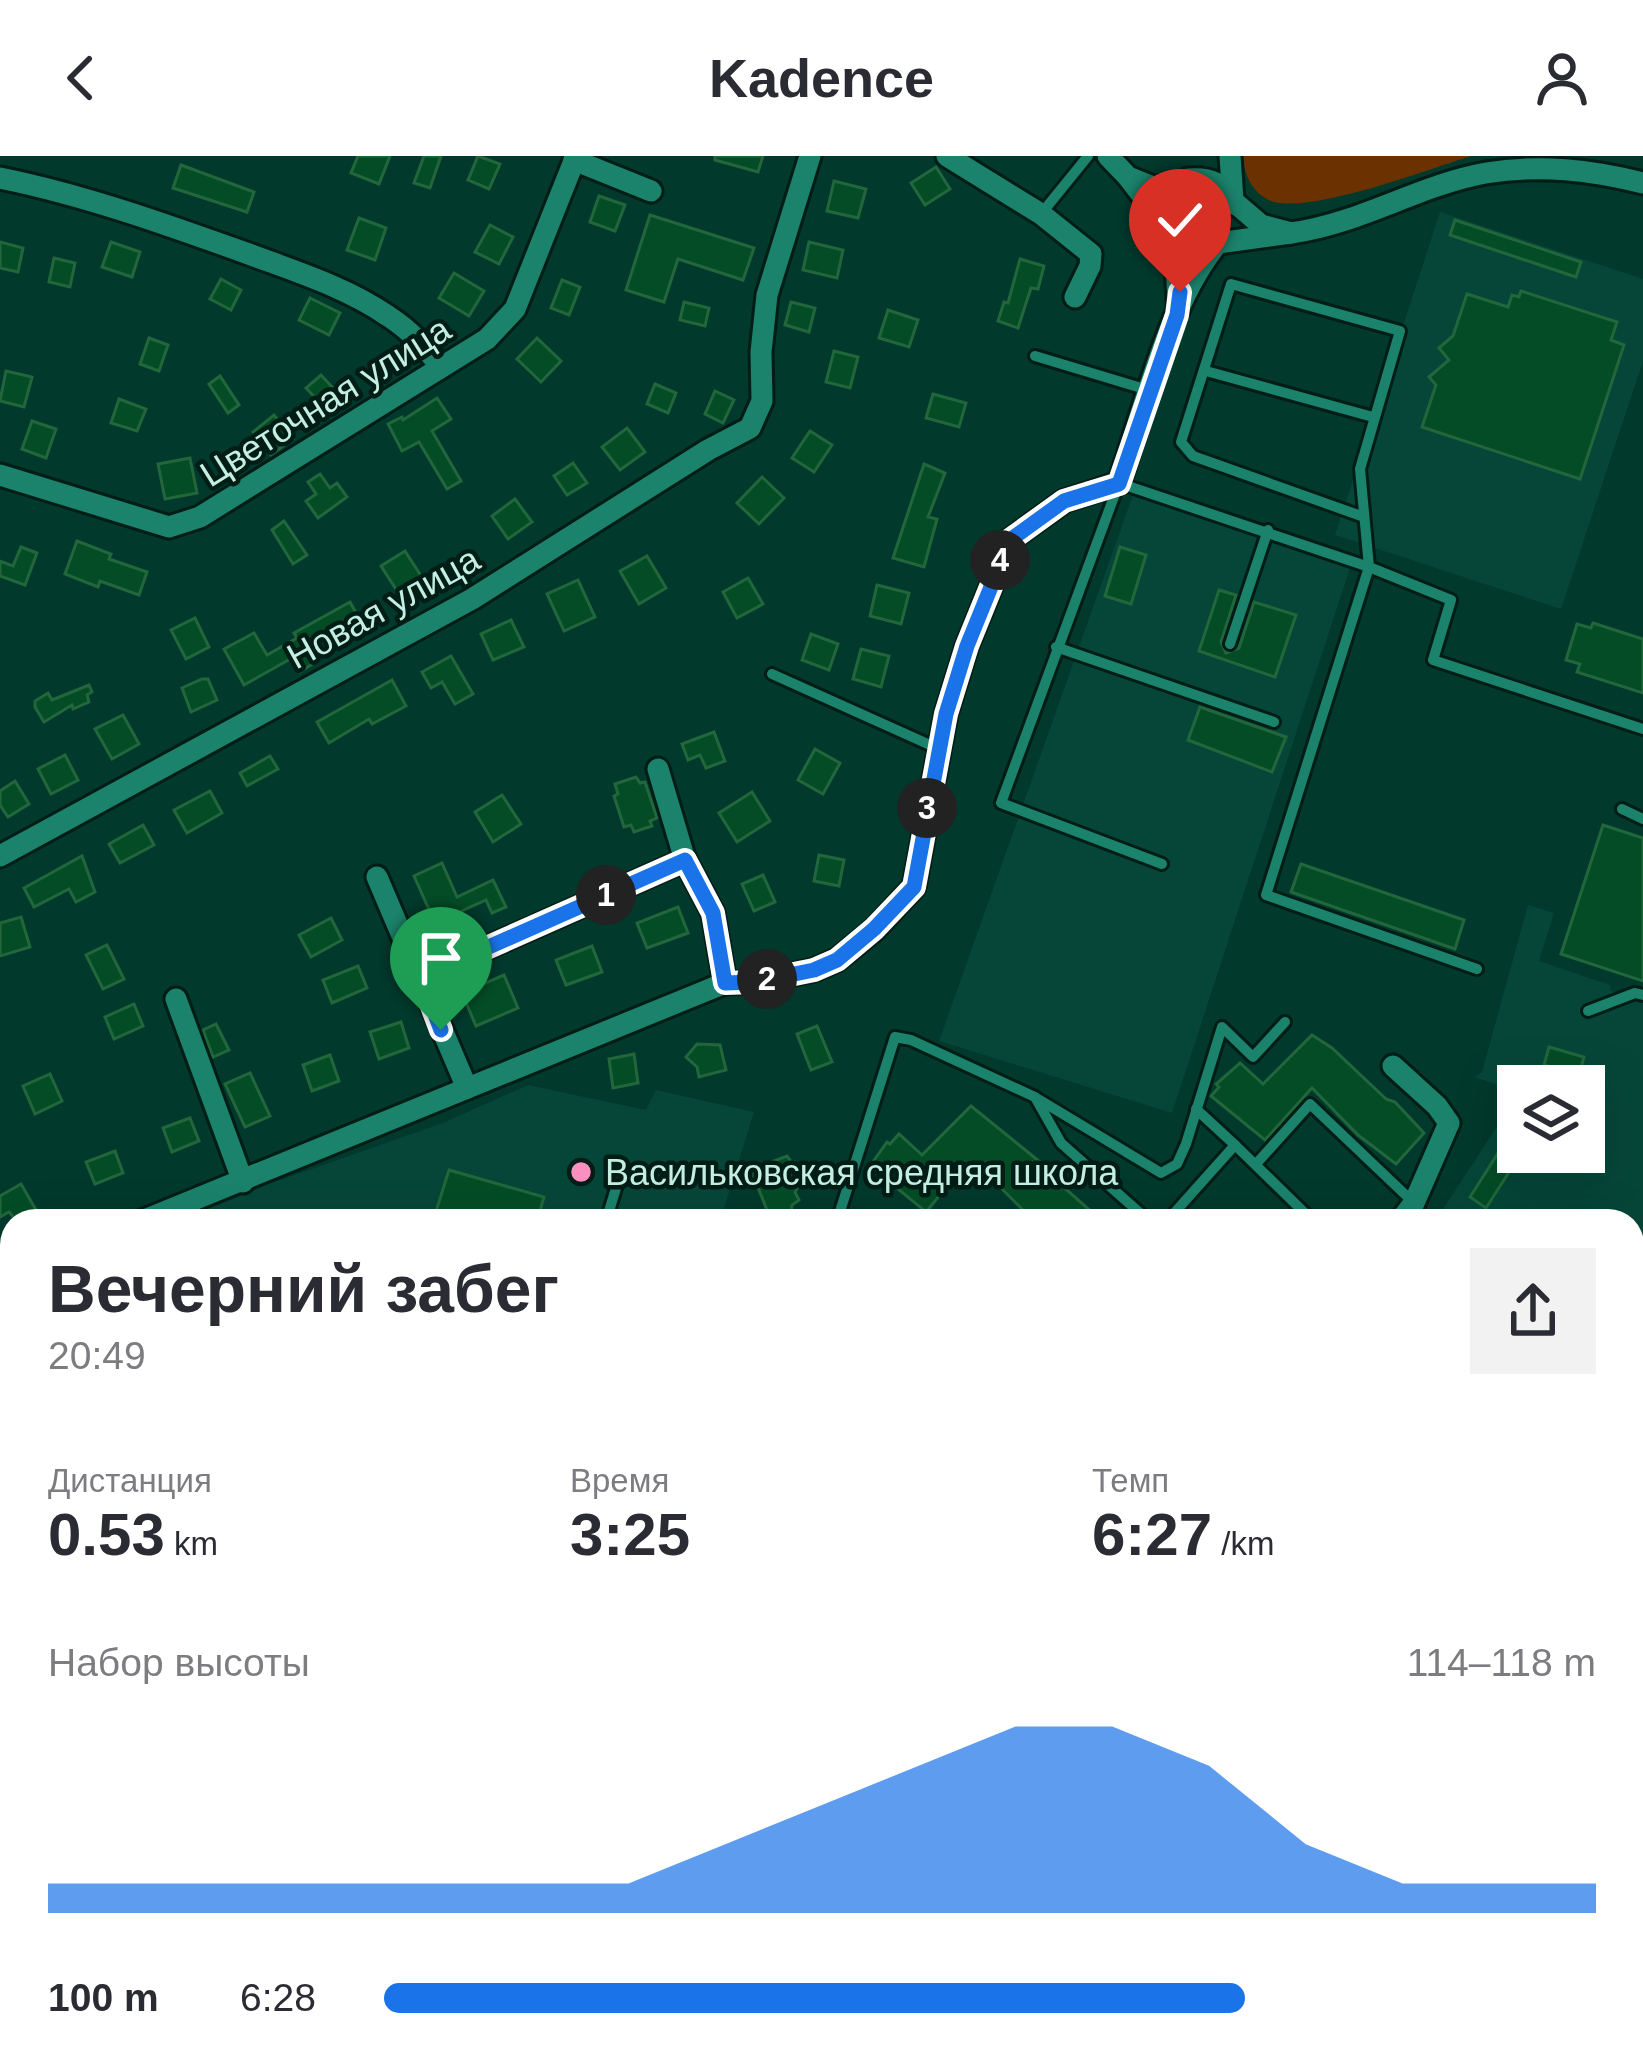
<!DOCTYPE html>
<html lang="ru">
<head>
<meta charset="utf-8">
<style>
  body { margin:0; font-family:Arial,sans-serif; background:#f2f2f3; color:#2b2b33; height:100vh; display:flex; flex-direction:column; font-size:45px; white-space:nowrap }
  * { box-sizing:border-box; margin:0 }
  p { font-size:39px; color:#7c7c81 }
  .icon { flex:none; width:66px; height:66px; fill:none; stroke:currentColor; stroke-width:2; stroke-linecap:round; stroke-linejoin:round }
  .map { position:relative; flex:1; overflow:hidden }
  .drawer { position:absolute; left:0px; top:1053px; width:1644px; height:858px; display:flex; flex-direction:column; background:#fff; border-radius:36px 36px 0 0; box-shadow:0 12px 48px #0002 }
  .drawer>* { flex:none }
  .tools { position:absolute; left:1497px; top:909px; display:grid; gap:24px }
  .tools a { display:grid; place-items:center; width:108px; height:108px; border-radius:0px; background:#fff; box-shadow:0 12px 48px #0002; font-size:60px }
  .pin { position:absolute; display:grid; place-items:center; width:102px; height:102px; color:#fff; margin:-123px -51px; border-radius:50% 50% 50% 0; rotate:-45deg; box-shadow:0 0 12px #0007 }
  .pin .icon { rotate:45deg }
  .km { position:absolute; width:60px; height:60px; margin:-30px; border-radius:50%; background:#222; color:#fff; font-size:33px; line-height:60px; text-align:center }
  .round { display:grid; place-items:center; flex:none; width:126px; height:126px; border-radius:0px; background:#f2f2f3 }
  .overview { display:flex; align-items:center; justify-content:space-between; height:204px; padding:0 48px }
  h1 { font-size:66px; font-weight:600; line-height:90px }
  .figures { display:grid; grid-template-columns:repeat(3,1fr); gap:18px; height:204px; padding:12px 48px }
  .figures div { display:grid; align-content:center }
  .figures b { font-size:60px; font-weight:600 }
  .figures small { font-size:33px; font-weight:400 }
  .figures p { font-size:33px }
  .chart { height:336px; padding:24px 48px }
  .chart p { display:flex; justify-content:space-between }
  .chart svg { width:100%; height:216px; margin-top:12px; fill:#1a73e8; opacity:.7 }
  ul { padding:0 48px; list-style:none; font-size:39px }
  li { display:grid; grid-template-columns:192px 144px 1fr; align-items:center; height:90px }
  li i { height:30px; border-radius:15px; background:#1a73e8 }
  header { display:flex; justify-content:space-between; align-items:center; height:156px; padding:0 48px; background:#fff; font-size:54px; font-weight:600 }
  .map>svg:first-child { display:block }
  .built { fill:#064638 }
  .green { fill:#6b3100 }
  .building { fill:#034c26; stroke:#22673c; stroke-width:3 }
  .lines { fill:none; stroke-linecap:round; stroke-linejoin:round }
  .lane-casing { stroke:#011d16; stroke-width:16 }
  .street-casing { stroke:#011d16; stroke-width:27 }
  .secondary-casing { stroke:#011d16; stroke-width:33 }
  .path { stroke:#6b9c8e; stroke-width:3; stroke-dasharray:6 6; stroke-linecap:butt }
  .lane { stroke:#1b826b; stroke-width:10 }
  .street { stroke:#1b826b; stroke-width:21 }
  .secondary { stroke:#507e7a; stroke-width:27 }
  .route-casing { stroke:#fff; stroke-width:24 }
  .route { stroke:#1a73e8; stroke-width:15 }
  .poi-dot { fill:#fd8ec0; stroke:#011d16; stroke-width:4.5 }
  .labels { text-anchor:middle; stroke-width:9; stroke-linejoin:round; paint-order:stroke }
  .street-label { font-size:36px; fill:#c4efe0; stroke:#011d16 }
  .poi-label { font-size:36px; fill:#c4efe0; stroke:#011d16; text-anchor:start }
</style>
</head>
<body>
<header><svg class="icon" aria-label="back" viewBox="0 0 24 24"><path d="M15 5l-7 7 7 7"/></svg>Kadence<svg class="icon" aria-label="person" viewBox="0 0 24 24"><circle cx="12" cy="8" r="4"/><path d="M4 21q1-7 8-7t8 7"/></svg></header>
<div class="map">
<svg width="1643" height="1911" viewBox="0 0 1643 1911">
  <rect width="100%" height="100%" fill="#01392c"/>
  <g class="built">
    <path d="M1440,56L1643,123V205L1561,453L1335,379Z"/>
    <path d="M1134,336L1352,406L1172,957L939,885Z"/>
    <path d="M1528,749L1554,757L1539,805L1610,829L1611,835L1643,844V1116H1632V1065H1435L1518,939V996H1584V930H1518V935L1474,921L1482,916Z"/>
    <path d="M528,929L646,954L656,934L754,956L720,1065H179L269,1028L443,967Z"/>
  </g>
  <path class="green" d="M1243,0H1471C1430,13 1308,59 1271,45C1252,37 1244,19 1243,0Z"/>
  <g class="building">
    <path d="M358,0H390L379,28L351,17Z"/>
    <path d="M424,0H441L430,32L414,27Z"/>
    <path d="M478,0L500,8L489,33L468,24Z"/>
    <path d="M715,0H763L758,16L715,4Z"/>
    <path d="M181,9L254,36L247,56L173,32Z"/>
    <path d="M936,11L950,33L925,49L911,27Z"/>
    <path d="M834,25L866,33L858,62L827,55Z"/>
    <path d="M599,40L625,49L615,75L590,66Z"/>
    <path d="M650,59L754,92L743,124L678,103L664,146L626,134Z"/>
    <path d="M359,62L386,72L375,104L347,94Z"/>
    <path d="M1455,64L1581,106L1576,121L1450,79Z"/>
    <path d="M490,69L513,81L499,108L475,96Z"/>
    <path d="M0,86L23,92L18,116L0,112Z"/>
    <path d="M111,86L140,96L132,121L102,111Z"/>
    <path d="M809,86L843,94L837,122L803,114Z"/>
    <path d="M54,102L75,107L70,131L49,126Z"/>
    <path d="M1020,103L1044,110L1038,133L1031,132L1018,172L998,165L1004,146L1008,147Z"/>
    <path d="M454,117L484,135L469,160L439,142Z"/>
    <path d="M221,123L241,134L231,154L210,143Z"/>
    <path d="M562,124L580,131L569,159L551,152Z"/>
    <path d="M1521,135L1617,166L1611,184L1624,189L1580,323L1422,271L1436,229L1429,221L1449,204L1439,192L1453,180L1467,138L1508,151L1512,139L1519,141Z"/>
    <path d="M310,142L340,157L329,179L299,164Z"/>
    <path d="M684,146L709,152L705,170L680,164Z"/>
    <path d="M791,146L815,152L809,176L785,169Z"/>
    <path d="M888,154L918,164L909,191L879,182Z"/>
    <path d="M149,182L168,189L159,215L140,208Z"/>
    <path d="M537,182L561,205L541,226L517,203Z"/>
    <path d="M834,195L858,201L850,232L826,226Z"/>
    <path d="M6,215L32,221L24,251L0,245Z"/>
    <path d="M321,219L342,242L328,255L306,232Z"/>
    <path d="M220,220L239,249L228,257L209,228Z"/>
    <path d="M655,228L676,237L668,257L647,248Z"/>
    <path d="M715,235L734,244L723,267L705,258Z"/>
    <path d="M933,238L966,247L959,271L926,262Z"/>
    <path d="M437,242L451,263L432,275L461,325L447,333L419,286L402,295L388,268L402,261L403,264Z"/>
    <path d="M119,243L146,253L137,275L111,267Z"/>
    <path d="M274,259L293,283L271,299L253,276Z"/>
    <path d="M32,265L56,273L46,302L22,293Z"/>
    <path d="M627,272L645,296L620,314L602,291Z"/>
    <path d="M810,275L832,289L814,316L792,302Z"/>
    <path d="M190,302L197,337L165,343L158,308Z"/>
    <path d="M573,307L587,327L567,339L554,320Z"/>
    <path d="M924,308L945,317L928,361L937,363L924,411L893,402Z"/>
    <path d="M320,318L330,332L337,327L347,341L318,362L306,345L316,338L308,326Z"/>
    <path d="M762,321L784,342L759,368L737,347Z"/>
    <path d="M515,343L532,366L508,383L492,360Z"/>
    <path d="M284,365L307,399L293,408L272,374Z"/>
    <path d="M77,385L111,398L109,403L147,416L139,439L100,425L98,431L65,418Z"/>
    <path d="M21,391L37,397L25,429L0,420V405L13,410Z"/>
    <path d="M1120,391L1146,399L1131,448L1105,440Z"/>
    <path d="M405,395L423,423L399,438L381,410Z"/>
    <path d="M647,400L666,432L639,448L620,415Z"/>
    <path d="M748,422L763,448L737,462L723,436Z"/>
    <path d="M578,424L595,461L564,475L547,438Z"/>
    <path d="M877,429L909,437L901,468L870,460Z"/>
    <path d="M1219,434L1236,439L1221,486L1226,497L1239,492L1254,446L1296,459L1275,521L1199,495Z"/>
    <path d="M350,446L356,457L316,483L314,480L302,487L314,507L300,516L292,502L244,529L224,493L254,477L267,499L297,482L294,477Z"/>
    <path d="M195,462L209,491L186,503L171,474Z"/>
    <path d="M511,464L524,491L493,504L481,478Z"/>
    <path d="M1593,467L1643,483V537L1577,516L1580,508L1566,504L1577,468L1591,472Z"/>
    <path d="M811,478L838,488L829,514L802,504Z"/>
    <path d="M861,493L889,500L881,531L853,523Z"/>
    <path d="M451,500L473,538L455,548L442,526L431,532L422,516Z"/>
    <path d="M202,523H208L217,544L191,556L182,532Z"/>
    <path d="M392,524L406,550L372,568L369,563L329,587L317,566Z"/>
    <path d="M89,529L92,536L87,539L89,546L73,553L72,549L44,566L35,551V545L48,537L52,544Z"/>
    <path d="M1200,551L1286,581L1272,616L1188,584Z"/>
    <path d="M123,559L139,588L112,603L95,573Z"/>
    <path d="M714,576L725,605L706,612L700,599L688,604L682,588Z"/>
    <path d="M815,593L840,607L823,638L798,624Z"/>
    <path d="M65,599L78,624L51,638L38,613Z"/>
    <path d="M270,600L278,613L247,630L240,617Z"/>
    <path d="M636,621L640,627L645,626L657,662L650,665L652,670L634,676L631,669L624,671L614,640L618,638L615,628Z"/>
    <path d="M15,625L29,648L8,661L0,649V635Z"/>
    <path d="M210,635L222,657L187,677L174,654Z"/>
    <path d="M752,636L770,665L737,686L719,657Z"/>
    <path d="M502,639L521,668L493,686L475,656Z"/>
    <path d="M143,669L154,689L120,707L109,688Z"/>
    <path d="M1603,669L1643,682V825L1561,798Z"/>
    <path d="M819,699L844,704L839,730L814,725Z"/>
    <path d="M82,700L95,736L76,746L69,733L34,751L24,732Z"/>
    <path d="M442,707L457,741L493,724L506,751L492,757L486,744L435,767L414,720Z"/>
    <path d="M1301,708L1464,764L1455,793L1291,736Z"/>
    <path d="M763,719L775,746L754,755L742,728Z"/>
    <path d="M678,751L688,777L647,792L637,767Z"/>
    <path d="M21,761L30,791L0,800V767Z"/>
    <path d="M331,762L342,784L311,801L299,779Z"/>
    <path d="M107,789L124,823L103,833L86,799Z"/>
    <path d="M592,790L602,816L566,829L556,804Z"/>
    <path d="M358,810L367,832L332,847L323,824Z"/>
    <path d="M504,819L518,852L476,870L462,837Z"/>
    <path d="M134,848L143,870L114,883L105,861Z"/>
    <path d="M401,866L409,892L379,903L370,876Z"/>
    <path d="M216,868L229,894L213,901L203,874Z"/>
    <path d="M817,870L832,906L811,914L797,878Z"/>
    <path d="M1312,879L1332,892L1386,943L1395,946L1424,977L1396,1008L1358,979L1312,932L1265,984L1211,940L1219,931L1216,928L1240,907L1263,928Z"/>
    <path d="M697,888L720,889L726,914L699,921L697,911L686,901Z"/>
    <path d="M1549,891L1584,901L1579,919L1544,909Z"/>
    <path d="M634,898L638,927L613,932L609,903Z"/>
    <path d="M330,899L339,925L312,935L303,909Z"/>
    <path d="M250,917L270,960L245,971L225,928Z"/>
    <path d="M50,918L62,945L35,958L23,930Z"/>
    <path d="M971,950L1056,1019L1063,1025L1060,1028L1102,1065H1034L976,1007L964,1010L926,1056L870,1010L887,986L890,988L899,978L922,999Z"/>
    <path d="M190,962L199,985L172,996L163,972Z"/>
    <path d="M1518,966V1002L1486,1052L1470,1041Z"/>
    <path d="M115,995L123,1017L95,1028L86,1006Z"/>
    <path d="M787,1000L803,1022L795,1036L799,1044L792,1049L791,1058L771,1064L751,1014Z"/>
    <path d="M449,1014L544,1041L537,1065H433Z"/>
    <path d="M21,1028L36,1054L17,1065L9,1056L0,1061V1040Z"/>
  </g>
  <g class="lines">
    <defs>
      <g id="lane">
        <path d="M1041,58L1088,0"/>
        <path d="M1035,200L1148,234"/>
        <path d="M1206,215L1373,261"/>
        <path d="M1364,361L1193,300L1181,286L1231,128L1400,175L1360,313L1369,411L1451,444L1433,504L1643,573"/>
        <path d="M1230,488L1268,374"/>
        <path d="M1056,491L1274,566"/>
        <path d="M772,518L939,593"/>
        <path d="M1622,653L1643,663"/>
        <path d="M1162,708L1001,647L1119,327L1369,411L1266,739L1477,813"/>
        <path d="M1588,855L1635,837L1643,839"/>
        <path d="M1038,943L1161,1017L1177,1008L1186,988L1222,871L1253,901L1285,866"/>
        <path d="M1196,953L1235,989"/>
        <path d="M1256,1008L1310,948L1414,1047"/>
        <path d="M606,1065L620,1019"/>
        <path d="M837,1065L895,881L911,884L1035,941L1061,987L1149,1065"/>
        <path d="M1167,1065L1235,989L1313,1065"/>
        <path d="M0,1258L12,1217"/>
        <path d="M0,1263L12,1266"/>
        <path d="M0,1452L12,1455"/>
        <path d="M0,1598L12,1593"/>
        <path d="M1164,1899L1180,1911"/>
        <path d="M51,1911L65,1899"/>
        <path d="M276,1911L328,1899"/>
        <path d="M433,1911L464,1899"/>
      </g>
      <g id="street">
        <path d="M947,0L1041,58L1091,98L1090,110L1075,141"/>
        <path d="M1108,0L1128,21"/>
        <path d="M574,4L651,35"/>
        <path d="M0,22C84,39 165,68 246,97C294,115 346,131 388,160C410,174 425,191 441,211"/>
        <path d="M1176,30L1153,31L1128,21L1175,83L1196,93L1220,86"/>
        <path d="M1168,74C1160,51 1167,35 1188,23C1210,21 1224,27 1233,48"/>
        <path d="M1291,77C1362,67 1419,29 1486,17C1540,8 1591,14 1643,27"/>
        <path d="M1175,83L1178,147"/>
        <path d="M0,319L169,371L200,361L487,183L515,153L576,0"/>
        <path d="M658,613L685,704L713,757L725,827"/>
        <path d="M0,700L472,443L708,294L750,272L762,245L761,196L767,139L810,0"/>
        <path d="M377,721L467,932"/>
        <path d="M421,821L685,704"/>
        <path d="M176,843L243,1026"/>
        <path d="M1393,910L1437,950L1449,967L1414,1047L1400,1065"/>
        <path d="M142,1065L725,827L755,826L814,814L837,804L874,774L914,731L946,558L967,490L1010,384L1064,345L1119,327C1144,254 1168,147 1218,87L1291,77L1261,69L1233,45L1230,0"/>
        <path d="M0,1119L12,1114"/>
        <path d="M1632,1197L1643,1200"/>
        <path d="M1632,1384L1643,1387"/>
        <path d="M1632,1663L1643,1666"/>
        <path d="M162,1899L166,1911"/>
        <path d="M614,1911L623,1899"/>
        <path d="M767,1911L777,1899"/>
        <path d="M1076,1911L1085,1899"/>
        <path d="M1630,1911L1643,1866"/>
      </g>
      <path id="secondary" d="M0,1181L12,1184"/>
    </defs>
    <use href="#lane" class="lane-casing"/>
    <use href="#street" class="street-casing"/>
    <use href="#secondary" class="secondary-casing"/>
    <g class="path">
      <path d="M0,1787L12,1782"/>
      <path d="M0,1895L4,1911"/>
    </g>
    <use href="#lane" class="lane"/>
    <use href="#street" class="street"/>
    <use href="#secondary" class="secondary"/>
  </g>
  <g class="lines">
    <defs>
      <path id="route" d="M441,874L421,821L685,704L713,757L725,827L755,826L814,814L837,804L874,773L914,731L946,558L967,490L1010,384L1064,345L1119,328L1177,159L1180,136"/>
    </defs>
    <use href="#route" class="route-casing"/>
    <use href="#route" class="route"/>
  </g>
  <circle class="poi-dot" cx="581" cy="1016" r="12"/>
  <g class="labels">
    <g class="street-label">
      <text transform="translate(325 245) rotate(-32)" y="13">Цветочная улица</text>
      <text transform="translate(383 451) rotate(-29)" y="13">Новая улица</text>
    </g>
    <g class="poi-label">
      <text x="605" y="1029">Васильковская средняя школа</text>
    </g>
  </g>
</svg>
<div class="tools">
<a><svg class="icon" aria-label="layers" viewBox="0 0 24 24"><path d="M12 4l9 5-9 5-9-5zM3 14l9 5 9-5"/></svg></a>
</div>
<div class="pin" style="left:441px;top:874px;background:#1e9e55"><svg class="icon" aria-label="arrive" viewBox="0 0 24 24"><path d="M6 21V4h12l-3 4 3 4H6"/></svg></div>
<div class="pin" style="left:1180px;top:136px;background:#d93025"><svg class="icon" aria-label="check" viewBox="0 0 24 24"><path d="M5 12l5 5 9-10"/></svg></div>
<b class="km" style="left:606px;top:739px">1</b>
<b class="km" style="left:767px;top:823px">2</b>
<b class="km" style="left:927px;top:652px">3</b>
<b class="km" style="left:1000px;top:404px">4</b>
<section class="drawer">
<div class="overview"><div><h1>Вечерний забег</h1><p>20:49</p></div><a class="round"><svg class="icon" aria-label="share" viewBox="0 0 24 24"><path d="M12 15V3M7 8l5-5 5 5M5 13v7h14v-7"/></svg></a></div>
<div class="figures">
<div><p>Дистанция</p><b>0.53<small> km</small></b></div>
<div><p>Время</p><b>3:25</b></div>
<div><p>Темп</p><b>6:27<small> /km</small></b></div>
</div>
<div class="chart"><p><span>Набор высоты</span>114–118 m</p>
<svg viewBox="0 0 160 44" preserveAspectRatio="none"><path d="M0 44V38L10 38L20 38L30 38L40 38L50 38L60 38L70 30L80 22L90 14L100 6L110 6L120 14L130 30L140 38L150 38L160 38V44z"/></svg>
</div>
<ul>
<li><b>100 m</b>6:28<i style="width:71%"></i></li>
</ul>
</section>
</div>
</body>
</html>
